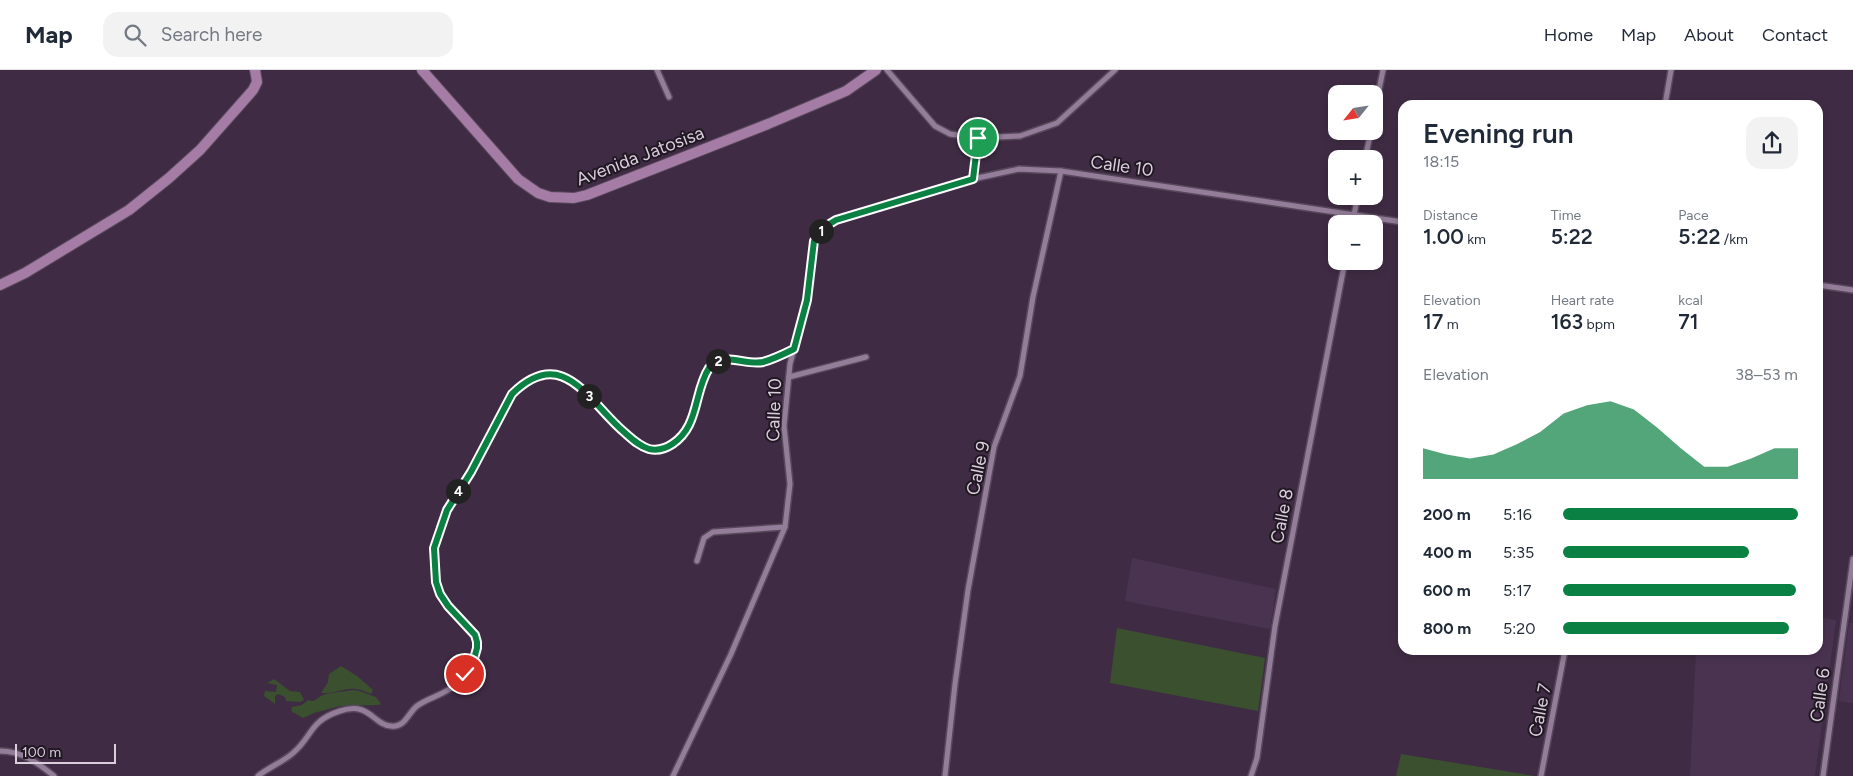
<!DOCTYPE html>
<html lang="en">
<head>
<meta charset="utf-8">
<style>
  body { margin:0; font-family:Figtree,sans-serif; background:#f2f2f3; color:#1f2937; height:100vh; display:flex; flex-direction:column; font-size:19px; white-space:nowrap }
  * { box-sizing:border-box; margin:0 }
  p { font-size:16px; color:#747a83 }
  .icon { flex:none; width:28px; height:28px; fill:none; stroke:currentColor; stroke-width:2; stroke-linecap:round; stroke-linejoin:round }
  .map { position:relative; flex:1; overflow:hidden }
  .details { position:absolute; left:1398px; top:30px; width:425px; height:555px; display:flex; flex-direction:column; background:#fff; border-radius:15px; box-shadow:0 2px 8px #0003 }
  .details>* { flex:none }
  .needle { width:32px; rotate:240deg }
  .controls { position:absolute; left:1328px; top:15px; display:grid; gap:10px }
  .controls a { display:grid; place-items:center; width:55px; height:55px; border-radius:10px; background:#fff; box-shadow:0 2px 8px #0003; font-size:25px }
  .scale { position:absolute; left:15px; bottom:12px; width:101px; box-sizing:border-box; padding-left:5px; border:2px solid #dacedd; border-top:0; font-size:14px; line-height:18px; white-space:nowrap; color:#dacedd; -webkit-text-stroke:4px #211823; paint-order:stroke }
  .pin { position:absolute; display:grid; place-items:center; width:42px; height:42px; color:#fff; margin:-21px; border:2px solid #fff; border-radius:50%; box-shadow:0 1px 5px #0007 }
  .km { position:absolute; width:25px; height:25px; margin:-12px; border-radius:50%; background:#222; color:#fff; font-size:14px; line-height:25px; text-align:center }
  .round { display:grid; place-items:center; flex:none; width:52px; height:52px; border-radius:15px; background:#f2f2f3 }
  .summary { display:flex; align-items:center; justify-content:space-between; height:85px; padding:0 25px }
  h1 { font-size:28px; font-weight:600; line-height:38px }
  .stats { display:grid; grid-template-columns:repeat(3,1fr); gap:8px; height:85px; padding:5px 25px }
  .stats div { display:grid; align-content:center }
  .stats b { font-size:21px; font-weight:600 }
  .stats small { font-size:14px; font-weight:400 }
  .stats p { font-size:14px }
  .chart { height:140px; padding:10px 25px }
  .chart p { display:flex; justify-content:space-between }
  .chart svg { width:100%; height:90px; margin-top:5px; fill:#0b8043; opacity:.7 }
  ul { padding:0 25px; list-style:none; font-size:16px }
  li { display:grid; grid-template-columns:80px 60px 1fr; align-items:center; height:38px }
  li i { height:12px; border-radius:6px; background:#0b8043 }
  header { display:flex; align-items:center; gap:30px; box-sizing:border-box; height:70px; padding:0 25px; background:#fff; border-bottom:1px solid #e0e1e3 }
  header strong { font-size:24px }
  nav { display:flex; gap:28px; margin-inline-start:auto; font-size:18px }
  .search { width:350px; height:45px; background:#f2f2f3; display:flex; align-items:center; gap:12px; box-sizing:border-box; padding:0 18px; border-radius:15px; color:#747a83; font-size:19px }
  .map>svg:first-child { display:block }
  .built { fill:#4a3351 }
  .green { fill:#3a502f }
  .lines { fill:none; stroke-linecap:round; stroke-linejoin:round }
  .street-casing { stroke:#58485c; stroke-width:8 }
  .secondary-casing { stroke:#58485c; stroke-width:12 }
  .street { stroke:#937d99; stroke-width:5 }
  .secondary { stroke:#a57ca5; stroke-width:10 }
  .route-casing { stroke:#fff; stroke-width:10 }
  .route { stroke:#0b8043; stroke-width:6 }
  .labels { text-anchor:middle; stroke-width:4; stroke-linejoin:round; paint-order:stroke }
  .street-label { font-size:18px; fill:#dacedd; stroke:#211823 }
</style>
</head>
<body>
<header>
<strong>Map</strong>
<div class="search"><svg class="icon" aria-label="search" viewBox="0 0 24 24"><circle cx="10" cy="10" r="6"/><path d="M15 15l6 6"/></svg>Search here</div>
<nav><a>Home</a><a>Map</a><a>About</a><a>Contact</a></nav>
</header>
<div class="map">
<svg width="1853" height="706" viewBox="0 0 1853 706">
  <rect width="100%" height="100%" fill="#3f2c44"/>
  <g class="built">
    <path d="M1132,488L1276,519L1270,559L1125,531Z"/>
    <path d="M1818,547L1836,550L1815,706H1690L1696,580H1818Z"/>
    <path d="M1849,553H1853V633L1839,631Z"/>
  </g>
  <g class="green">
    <path d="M1117,558L1265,588L1258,641L1110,613Z"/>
    <path d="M341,596L357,606L373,620L371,624C348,612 342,624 321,623L328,612L329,604Z"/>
    <path d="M274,609L290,621L300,622L304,630L300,632L286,631L285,627L278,624L275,626V634L264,626L265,621L276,622L277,615L267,613Z"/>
    <path d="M352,620C361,620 368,625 376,627L381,634L378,635L340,636L314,643L303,648L291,641L292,637L302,635L308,630C316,633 316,628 323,625C331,622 343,622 352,620Z"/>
    <path d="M1401,684L1535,706H1396Z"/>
  </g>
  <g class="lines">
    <defs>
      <g id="street">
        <path d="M657,0L669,27"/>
        <path d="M887,0L935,56L950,64L979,68L1020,66L1057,53L1115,0"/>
        <path d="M1665,35L1671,0"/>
        <path d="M1374,45L1383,0"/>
        <path d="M1365,89L1371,61"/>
        <path d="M973,109L979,68"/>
        <path d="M1352,154L1358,126"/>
        <path d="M1818,215L1853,220"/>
        <path d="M789,307L866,287"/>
        <path d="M697,491L704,468L713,462L785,457"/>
        <path d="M0,681C22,681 38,693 54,706"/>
        <path d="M258,706C269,697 283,692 293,683C313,666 309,651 340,641C370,631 373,655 391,656C405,658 408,643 417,636C429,627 445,625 456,614C464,607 471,597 475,586C484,558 457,550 444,530C438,522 436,512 435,502C435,496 434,489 434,483C434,475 437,468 440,461C442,454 444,446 448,440C454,426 464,414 472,401C486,376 498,349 512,324C563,274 588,331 624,362C632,369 639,376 649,379C666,383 682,369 689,355C698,338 698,315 709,298C721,280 745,296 763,292C774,289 784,284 794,279"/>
        <path d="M673,706L731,584L785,457L790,414L784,356L790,294L807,230L814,171L823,158L836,150L973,109L1019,99L1061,101L1402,152"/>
        <path d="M945,706L955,614L968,520L994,377L1020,306L1033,227L1061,101"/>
        <path d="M1251,706L1257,688L1275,556L1345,191"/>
        <path d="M1541,706L1565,580"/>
        <path d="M1823,706L1853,489"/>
      </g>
      <g id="secondary">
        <path d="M422,0L518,109L538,123L550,127L574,128L587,125L768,54L846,21L876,0"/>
        <path d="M0,215L25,203L129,140L169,108L200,80L253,20L257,12L255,0"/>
      </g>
    </defs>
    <use href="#street" class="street-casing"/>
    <use href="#secondary" class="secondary-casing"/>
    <use href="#street" class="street"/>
    <use href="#secondary" class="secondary"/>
  </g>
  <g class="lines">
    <defs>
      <path id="route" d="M465,604L473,592L477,578V572L475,565L448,536L440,524L436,512L434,478L447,440L471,402L512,324C563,274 588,331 624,362C632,369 639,376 649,379C666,383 682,369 689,355C698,337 698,315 709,298C721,280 745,296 763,292C774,289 784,284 794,279L807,230L814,171L823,158L836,150L973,109L978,68"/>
    </defs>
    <use href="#route" class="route-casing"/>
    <use href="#route" class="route"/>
  </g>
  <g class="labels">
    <g class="street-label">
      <text transform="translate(640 86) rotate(-21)" y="6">Avenida Jatosisa</text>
      <text transform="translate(1122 96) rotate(8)" y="6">Calle 10</text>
      <text transform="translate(774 340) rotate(-88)" y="6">Calle 10</text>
      <text transform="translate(978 398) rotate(-78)" y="6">Calle 9</text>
      <text transform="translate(1282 446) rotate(-79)" y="6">Calle 8</text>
      <text transform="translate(1820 625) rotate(-82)" y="6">Calle 6</text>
      <text transform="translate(1540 640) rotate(-79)" y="6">Calle 7</text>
    </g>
  </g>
</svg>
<div class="controls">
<a><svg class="needle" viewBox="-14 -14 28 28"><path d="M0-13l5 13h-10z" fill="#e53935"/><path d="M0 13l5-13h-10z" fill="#747a83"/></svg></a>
<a>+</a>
<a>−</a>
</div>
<div class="scale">100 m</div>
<div class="pin" style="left:978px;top:68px;background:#1e9e55"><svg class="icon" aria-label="arrive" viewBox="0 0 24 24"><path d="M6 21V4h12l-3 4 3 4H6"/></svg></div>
<div class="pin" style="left:465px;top:604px;background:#d93025"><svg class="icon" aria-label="check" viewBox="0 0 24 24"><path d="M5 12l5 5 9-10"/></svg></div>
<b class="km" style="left:821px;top:161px">1</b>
<b class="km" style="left:718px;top:291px">2</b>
<b class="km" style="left:589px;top:326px">3</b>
<b class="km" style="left:458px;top:421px">4</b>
<section class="details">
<div class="summary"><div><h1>Evening run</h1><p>18:15</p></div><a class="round"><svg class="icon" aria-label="share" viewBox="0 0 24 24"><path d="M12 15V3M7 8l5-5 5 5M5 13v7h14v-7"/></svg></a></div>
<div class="stats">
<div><p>Distance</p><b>1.00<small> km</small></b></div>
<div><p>Time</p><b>5:22</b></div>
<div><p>Pace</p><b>5:22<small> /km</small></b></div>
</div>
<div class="stats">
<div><p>Elevation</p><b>17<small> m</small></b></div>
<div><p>Heart rate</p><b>163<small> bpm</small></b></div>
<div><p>kcal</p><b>71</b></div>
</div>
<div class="chart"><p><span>Elevation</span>38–53 m</p>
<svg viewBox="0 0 160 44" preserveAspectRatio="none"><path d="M0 44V29L10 32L20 34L30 32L40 27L50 21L60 12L70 8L80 6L90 10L100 19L110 29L120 38L130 38L140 34L150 29L160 29V44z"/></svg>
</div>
<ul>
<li><b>200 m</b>5:16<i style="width:100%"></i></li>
<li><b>400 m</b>5:35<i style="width:79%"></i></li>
<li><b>600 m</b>5:17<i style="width:99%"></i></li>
<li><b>800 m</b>5:20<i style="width:96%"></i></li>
</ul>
</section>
</div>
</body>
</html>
